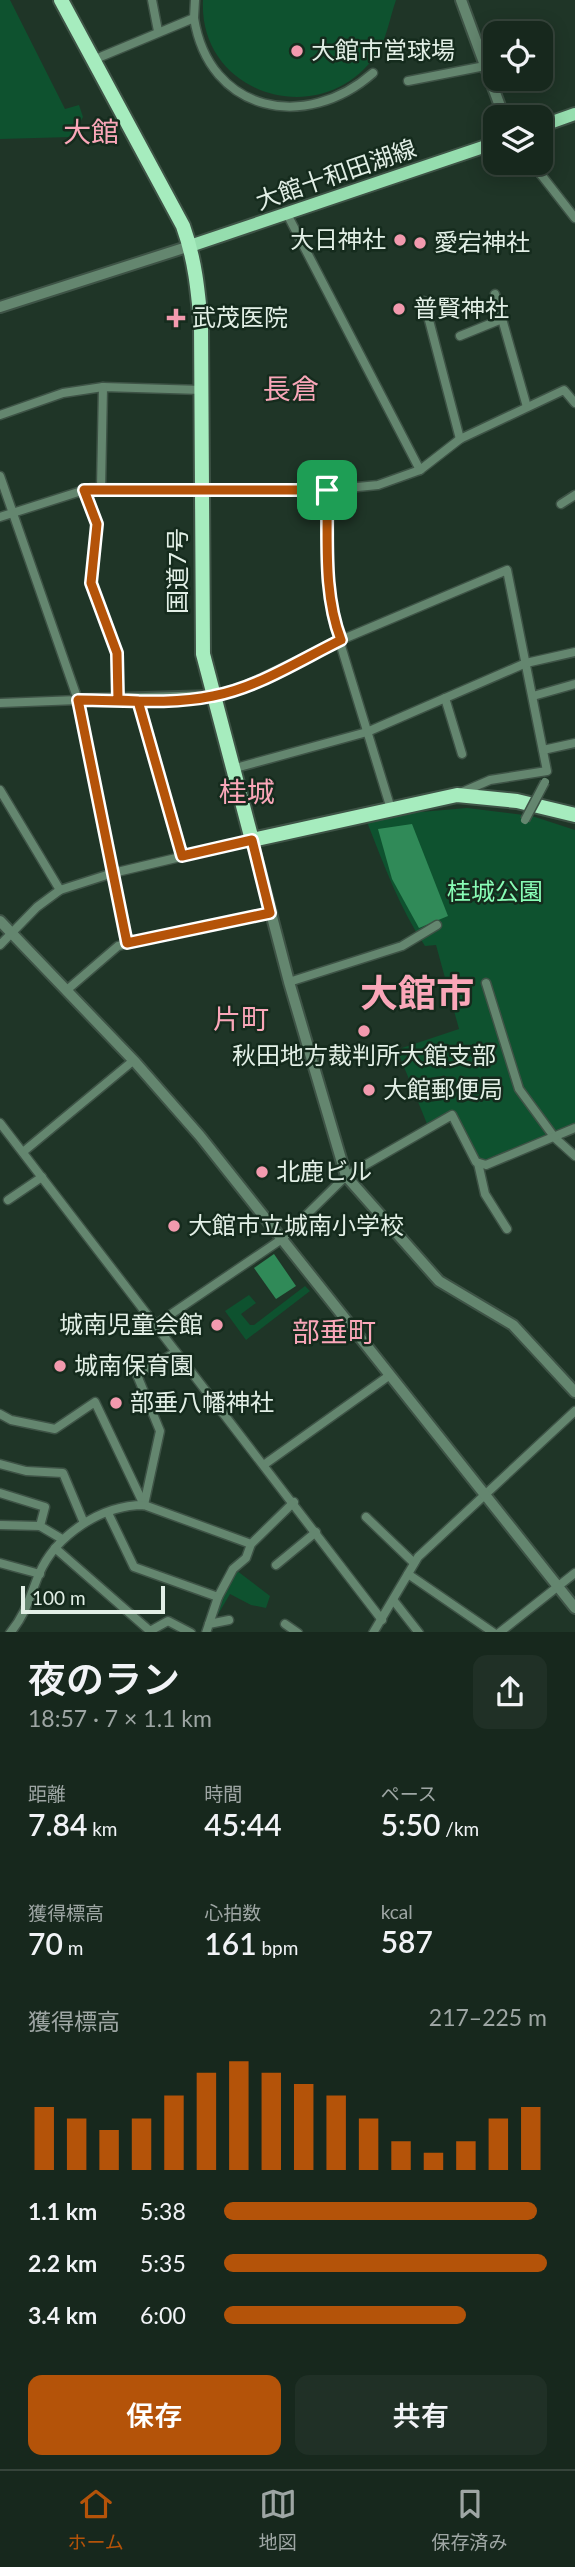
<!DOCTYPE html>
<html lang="ja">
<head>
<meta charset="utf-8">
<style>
  body { margin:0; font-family:Lato,"Noto Sans JP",sans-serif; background:#203026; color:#f1f3f6; height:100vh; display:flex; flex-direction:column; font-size:26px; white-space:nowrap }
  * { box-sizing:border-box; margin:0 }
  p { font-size:23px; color:#9ea6a4 }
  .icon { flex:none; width:38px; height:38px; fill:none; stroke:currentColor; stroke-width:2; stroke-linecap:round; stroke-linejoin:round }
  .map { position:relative; height:1632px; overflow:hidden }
  .sheet { display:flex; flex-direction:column; background:#17281d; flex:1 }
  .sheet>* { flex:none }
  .tools { position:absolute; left:483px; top:21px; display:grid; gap:14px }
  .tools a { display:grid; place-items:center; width:70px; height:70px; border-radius:14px; background:#17281d; box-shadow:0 4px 18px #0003,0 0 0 2px #36443b; font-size:35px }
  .scale { position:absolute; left:21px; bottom:18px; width:144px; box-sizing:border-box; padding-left:7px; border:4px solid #e2efe6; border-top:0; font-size:19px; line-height:24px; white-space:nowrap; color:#e2efe6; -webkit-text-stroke:5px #152b1d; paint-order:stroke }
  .pin { position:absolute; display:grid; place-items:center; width:60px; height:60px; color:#fff; margin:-30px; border-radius:14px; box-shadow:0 4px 10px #0006 }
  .round { display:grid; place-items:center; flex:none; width:74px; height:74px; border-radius:14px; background:#203026 }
  .headline { display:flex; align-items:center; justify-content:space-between; height:119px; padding:0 28px }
  h1 { font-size:38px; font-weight:600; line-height:52px }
  .figures { display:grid; grid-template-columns:repeat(3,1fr); gap:10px; height:119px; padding:7px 28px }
  .figures div { display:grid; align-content:center }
  .figures b { font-size:30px; font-weight:600 }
  .figures small { font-size:19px; font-weight:400 }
  .figures p { font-size:19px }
  .chart { height:196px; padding:14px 28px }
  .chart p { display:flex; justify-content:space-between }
  .chart svg { width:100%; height:126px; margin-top:7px; stroke:#b45309; stroke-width:6 }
  .button { display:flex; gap:14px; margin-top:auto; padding:14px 28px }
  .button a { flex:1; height:80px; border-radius:14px; background:#b45309; color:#fff; font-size:28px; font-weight:600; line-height:80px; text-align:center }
  .button a+a { background:#203026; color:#f1f3f6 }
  ul { padding:0 28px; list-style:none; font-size:23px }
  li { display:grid; grid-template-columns:112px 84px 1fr; align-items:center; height:52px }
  li i { height:18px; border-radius:9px; background:#b45309 }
  .tab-bar { display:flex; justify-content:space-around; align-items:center; height:98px; border-top:2px solid #36443b; background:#17281d; font-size:19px; color:#9ea6a4 }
  .tab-bar a { display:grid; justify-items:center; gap:4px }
  .tab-bar .selected { color:#b45309 }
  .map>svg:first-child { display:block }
  .green { fill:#0e522f }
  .water { fill:#308a58 }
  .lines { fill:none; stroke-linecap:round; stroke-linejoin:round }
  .minor-casing { stroke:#3e5346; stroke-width:11 }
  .tertiary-casing { stroke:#3e5346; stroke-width:14 }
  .primary-casing { stroke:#3e5346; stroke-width:16 }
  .trunk-casing { stroke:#3e5346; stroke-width:18 }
  .minor { stroke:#64866f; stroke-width:8 }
  .tertiary { stroke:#64866f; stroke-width:10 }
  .primary { stroke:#95ddae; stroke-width:12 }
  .trunk { stroke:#a6ecbe; stroke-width:14 }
  .minor-bridge-casing { stroke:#3e5346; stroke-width:11; stroke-linecap:butt }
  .minor-bridge { stroke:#64866f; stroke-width:8 }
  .route-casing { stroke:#fff; stroke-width:14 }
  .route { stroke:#b45309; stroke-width:9 }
  .poi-dot { fill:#f29aae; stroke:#152b1d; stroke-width:2.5 }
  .labels { text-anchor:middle; stroke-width:5; stroke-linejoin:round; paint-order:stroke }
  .poi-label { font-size:24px; fill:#e2efe6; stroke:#152b1d; text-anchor:start }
  .street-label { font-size:24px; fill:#e2efe6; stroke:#152b1d }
  .park-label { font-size:24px; fill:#88fcb5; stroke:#152b1d }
  .quarter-label { font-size:28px; fill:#faa7b9; stroke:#152b1d }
  .town-label { font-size:38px; font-weight:bold; fill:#faa7b9; stroke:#152b1d }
</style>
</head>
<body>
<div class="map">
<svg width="575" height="1633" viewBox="0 0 575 1633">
  <rect width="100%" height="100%" fill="#1f3527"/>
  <g class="green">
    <path d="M0,0H10L65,109L79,105L83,117L71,137L0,139Z"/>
    <path d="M203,0H396C390,17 386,41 376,55C321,133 198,95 203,0Z"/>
    <path d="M467,808L532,816L575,830V1125L484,1160L476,1156L451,1111L427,1124L398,1052L402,1048L459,1029L436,945L425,946C399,907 384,865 367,822L409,813Z"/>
    <path d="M305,1286L310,1291L246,1340L225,1311L249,1295L256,1303L241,1314L250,1325H254Z"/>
    <path d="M236,1570L270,1596L266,1608L251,1605L230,1594L217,1616L212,1614Z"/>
  </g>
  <g class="water">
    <path d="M412,824L448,916L419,928L392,879L378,829Z"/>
    <path d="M274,1254L296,1286L276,1299L254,1268Z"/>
  </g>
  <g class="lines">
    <defs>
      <g id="minor">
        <path d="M152,0L158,31"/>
        <path d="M194,18C209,113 306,132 373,73"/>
        <path d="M93,60L194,18L195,0"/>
        <path d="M408,81L485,66"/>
        <path d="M532,163L575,218"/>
        <path d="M287,214L420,470"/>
        <path d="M495,294L527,407"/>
        <path d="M424,301L460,439"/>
        <path d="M460,336L502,319"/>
        <path d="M0,415L63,393L103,387L202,390"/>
        <path d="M0,476L78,700L127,943"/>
        <path d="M101,488L103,387"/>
        <path d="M84,490L97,524L91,583L116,653L118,700"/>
        <path d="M327,490L329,586L333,620L391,809"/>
        <path d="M561,504L575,495"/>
        <path d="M0,517L91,488L327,490L378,485L420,470L460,439L564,390L575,403"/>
        <path d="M212,696L245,686L341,640L507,570L547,771L490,780L460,793"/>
        <path d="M533,696L575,684"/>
        <path d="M445,698L462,754"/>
        <path d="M138,701L182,856"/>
        <path d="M0,703L78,700"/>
        <path d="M543,750L575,743"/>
        <path d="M232,769L367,732L526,663L575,652"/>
        <path d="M0,790L60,890"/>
        <path d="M0,945L37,907L60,890L113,873L252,840"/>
        <path d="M289,982L402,946L437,925"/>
        <path d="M486,983L519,1089L555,1138L575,1156"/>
        <path d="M68,989L118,946L270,913"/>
        <path d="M0,1123L382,1620"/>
        <path d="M23,1152L134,1060"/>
        <path d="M478,1163L485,1194L507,1229"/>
        <path d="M8,1200L42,1177"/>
        <path d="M155,1325L282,1239L346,1176L452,1115L476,1162L486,1165L575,1128"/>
        <path d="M0,1414L11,1420L55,1429L95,1402L144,1505"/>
        <path d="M0,1464L26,1471L63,1473L84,1523"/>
        <path d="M265,1464L390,1375"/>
        <path d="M0,1493L45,1507L40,1526L62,1539"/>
        <path d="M144,1505L160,1431L137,1375L176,1352"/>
        <path d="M108,1513L134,1567L218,1597L233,1569L246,1558L251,1544"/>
        <path d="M366,1517L414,1563"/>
        <path d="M0,1525L40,1526"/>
        <path d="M55,1548L150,1631L168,1621L191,1633"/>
        <path d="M0,1563L40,1574"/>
        <path d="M276,1565L316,1532"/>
        <path d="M408,1574L494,1633"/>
        <path d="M394,1601L419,1633"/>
        <path d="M209,1624L218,1597"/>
        <path d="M285,1624L298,1633"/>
        <path d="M10,1633C26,1614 30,1596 39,1574C56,1535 101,1505 144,1505L251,1544L294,1502"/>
        <path d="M206,1633L209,1624L229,1620"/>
        <path d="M373,1633L418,1557L575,1411"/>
        <path d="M499,1633L575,1573"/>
      </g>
      <g id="tertiary">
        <path d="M461,0L504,117"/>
        <path d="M0,307L190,246"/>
        <path d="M78,700L212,696"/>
        <path d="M252,840L289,982L346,1176L439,1281L513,1325L575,1392"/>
        <path d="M0,921L136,1063L200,1136L575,1608"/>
      </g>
      <g id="primary">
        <path d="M541,126L575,114"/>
        <path d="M190,246L495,143"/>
      </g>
      <path id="trunk" d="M61,0L183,226C195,259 198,291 201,325L203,654L252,840L457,795L517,801L575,815"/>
    </defs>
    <use href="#minor" class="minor-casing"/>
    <use href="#tertiary" class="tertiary-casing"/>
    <use href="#primary" class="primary-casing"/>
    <use href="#trunk" class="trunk-casing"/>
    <use href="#minor" class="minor"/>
    <use href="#tertiary" class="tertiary"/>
    <use href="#primary" class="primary"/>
    <use href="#trunk" class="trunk"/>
    <defs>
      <path id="minor-bridge" d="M525,820L545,782"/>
    </defs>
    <use href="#minor-bridge" class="minor-bridge-casing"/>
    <use href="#minor-bridge" class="minor-bridge"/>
  </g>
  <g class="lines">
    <defs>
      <path id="route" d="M327,490H84L97,524L91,583L117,653L118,700L138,701L182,856L252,840L270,913L127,943L78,700C122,700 170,705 213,696C257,688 300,660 341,640C323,593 328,540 327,490"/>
    </defs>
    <use href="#route" class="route-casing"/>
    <use href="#route" class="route"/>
  </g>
  <g class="poi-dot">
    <circle cx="297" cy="51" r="7"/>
    <circle cx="400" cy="240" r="7"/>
    <circle cx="420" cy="243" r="7"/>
    <circle cx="399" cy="309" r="7"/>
    <path d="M172.5 307.5h7v7h7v7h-7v7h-7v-7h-7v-7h7z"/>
    <circle cx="364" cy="1031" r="7"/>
    <circle cx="369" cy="1090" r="7"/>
    <circle cx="262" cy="1172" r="7"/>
    <circle cx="174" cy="1226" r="7"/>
    <circle cx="217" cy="1325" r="7"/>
    <circle cx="60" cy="1366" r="7"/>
    <circle cx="116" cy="1403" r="7"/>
  </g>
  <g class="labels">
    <g class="poi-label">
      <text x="311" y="59">大館市営球場</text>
      <text x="386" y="248" text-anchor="end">大日神社</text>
      <text x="434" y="251">愛宕神社</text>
      <text x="413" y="317">普賢神社</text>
      <text x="192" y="326">武茂医院</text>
      <text x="364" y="1064" text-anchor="middle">秋田地方裁判所大館支部</text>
      <text x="383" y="1098">大館郵便局</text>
      <text x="276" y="1180">北鹿ビル</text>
      <text x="188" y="1234">大館市立城南小学校</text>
      <text x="203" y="1333" text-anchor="end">城南児童会館</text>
      <text x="74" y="1374">城南保育園</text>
      <text x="130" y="1411">部垂八幡神社</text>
    </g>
    <g class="street-label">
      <text transform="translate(336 175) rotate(-19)" y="8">大館十和田湖線</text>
      <text transform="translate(178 571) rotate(-90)" y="8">国道7号</text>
    </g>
    <g class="park-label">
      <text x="495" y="900">桂城公園</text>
    </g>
    <g class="quarter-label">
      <text x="91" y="142">大館</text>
      <text x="291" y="399">長倉</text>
      <text x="247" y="802">桂城</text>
      <text x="241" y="1029">片町</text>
      <text x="334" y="1342">部垂町</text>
    </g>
    <g class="town-label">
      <text x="417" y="1007">大館市</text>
    </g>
  </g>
</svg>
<div class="tools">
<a><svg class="icon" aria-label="locate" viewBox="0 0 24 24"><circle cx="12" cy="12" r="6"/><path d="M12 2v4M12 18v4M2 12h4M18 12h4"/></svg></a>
<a><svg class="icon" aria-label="layers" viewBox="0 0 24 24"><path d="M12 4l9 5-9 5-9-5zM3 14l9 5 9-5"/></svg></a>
</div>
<div class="scale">100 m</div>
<div class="pin" style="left:327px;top:490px;background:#1e9e55"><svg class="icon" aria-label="arrive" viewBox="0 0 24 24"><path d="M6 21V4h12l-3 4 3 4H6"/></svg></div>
</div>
<section class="sheet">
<div class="headline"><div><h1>夜のラン</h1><p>18:57 · 7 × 1.1 km</p></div><a class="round"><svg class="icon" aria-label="share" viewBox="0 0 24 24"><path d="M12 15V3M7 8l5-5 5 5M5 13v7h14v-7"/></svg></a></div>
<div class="figures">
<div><p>距離</p><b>7.84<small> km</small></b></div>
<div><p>時間</p><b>45:44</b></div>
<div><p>ペース</p><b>5:50<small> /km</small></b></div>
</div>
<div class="figures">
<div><p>獲得標高</p><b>70<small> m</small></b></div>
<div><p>心拍数</p><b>161<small> bpm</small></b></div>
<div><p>kcal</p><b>587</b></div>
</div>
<div class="chart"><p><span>獲得標高</span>217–225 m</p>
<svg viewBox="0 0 160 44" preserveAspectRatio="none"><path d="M5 44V22M15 44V26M25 44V30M35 44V26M45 44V18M55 44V10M65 44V6M75 44V10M85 44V14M95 44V18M105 44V26M115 44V34M125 44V38M135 44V34M145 44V26M155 44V22"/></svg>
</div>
<ul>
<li><b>1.1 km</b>5:38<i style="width:97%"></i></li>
<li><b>2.2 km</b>5:35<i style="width:100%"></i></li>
<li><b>3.4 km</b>6:00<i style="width:75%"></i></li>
</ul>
<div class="button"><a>保存</a><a>共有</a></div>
</section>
<nav class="tab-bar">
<a class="selected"><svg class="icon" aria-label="home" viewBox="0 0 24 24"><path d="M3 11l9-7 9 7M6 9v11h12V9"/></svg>ホーム</a>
<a><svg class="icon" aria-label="map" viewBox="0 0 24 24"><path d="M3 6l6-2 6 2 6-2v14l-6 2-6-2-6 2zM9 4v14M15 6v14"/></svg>地図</a>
<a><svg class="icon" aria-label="saved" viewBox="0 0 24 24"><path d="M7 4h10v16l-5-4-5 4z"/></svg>保存済み</a>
</nav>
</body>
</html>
